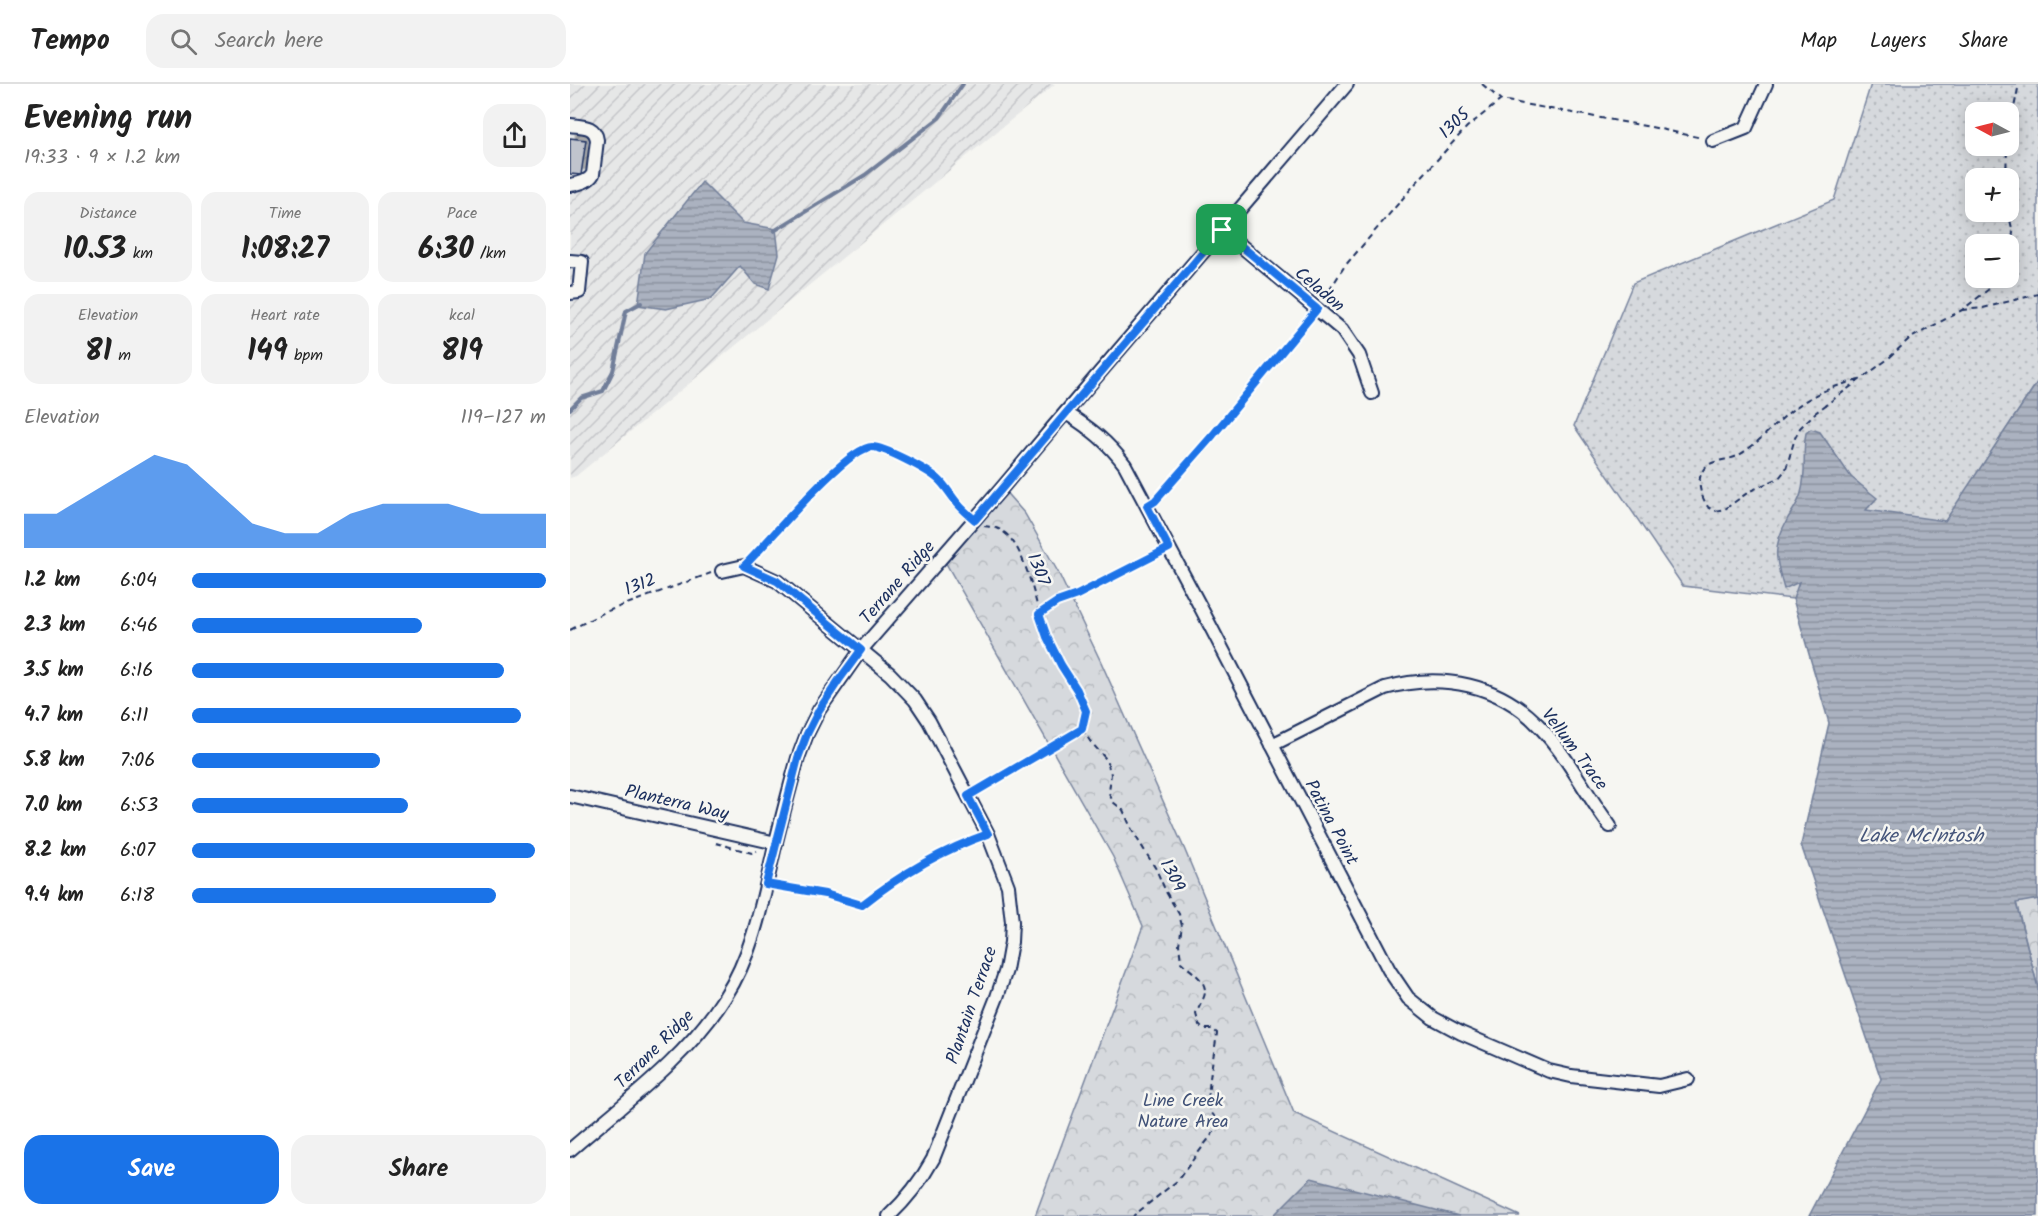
<!DOCTYPE html>
<html lang="en">
<head>
<meta charset="utf-8">
<style>
  body { margin:0; font-family:Kalam,sans-serif; background:#f2f2f2; color:#222; height:100vh; display:flex; flex-direction:column; font-size:22px; white-space:nowrap }
  * { box-sizing:border-box; margin:0 }
  p { font-size:20px; color:#767676 }
  .icon { flex:none; width:33px; height:33px; fill:none; stroke:currentColor; stroke-width:2; stroke-linecap:round; stroke-linejoin:round }
  .map { position:relative; flex:1; overflow:hidden }
  .panel { display:flex; flex-direction:column; background:#fff; width:570px }
  .panel>* { flex:none }
  .needle { width:39px; rotate:277deg }
  .fabs { position:absolute; left:1395px; top:18px; display:grid; gap:12px }
  .fabs a { display:grid; place-items:center; width:54px; height:54px; border-radius:12px; background:#fff; box-shadow:0 3px 15px #0003; font-size:30px }
  .pin { position:absolute; display:grid; place-items:center; width:51px; height:51px; color:#fff; margin:-26px; border-radius:12px; box-shadow:0 3px 9px #0006 }
  .round { display:grid; place-items:center; flex:none; width:63px; height:63px; border-radius:18px; background:#f2f2f2 }
  .headline { display:flex; align-items:center; justify-content:space-between; height:102px; padding:0 24px }
  h1 { font-size:33px; font-weight:800; line-height:45px }
  .figures { display:grid; grid-template-columns:repeat(3,1fr); gap:9px; height:102px; padding:6px 24px }
  .figures div { display:grid; align-content:center; border-radius:15px; background:#f2f2f2; text-align:center }
  .figures b { font-size:30px; font-weight:800 }
  .figures small { font-size:16px; font-weight:400 }
  .figures p { font-size:16px }
  .chart { height:168px; padding:12px 24px }
  .chart p { display:flex; justify-content:space-between }
  .chart svg { width:100%; height:108px; margin-top:6px; fill:#1a73e8; opacity:.7 }
  .button { display:flex; gap:12px; margin-top:auto; padding:12px 24px }
  .button a { flex:1; height:69px; border-radius:18px; background:#1a73e8; color:#fff; font-size:24px; font-weight:800; line-height:69px; text-align:center }
  .button a+a { background:#f2f2f2; color:#222 }
  ul { padding:0 24px; list-style:none; font-size:20px }
  li { display:grid; grid-template-columns:96px 72px 1fr; align-items:center; height:45px }
  li i { height:15px; border-radius:8px; background:#1a73e8 }
  header { display:flex; align-items:center; gap:36px; box-sizing:border-box; height:84px; padding:0 30px; background:#fff; border-bottom:2px solid #e0e0e0 }
  header strong { font-size:28px }
  nav { display:flex; gap:33px; margin-inline-start:auto; font-size:21px }
  .search { width:420px; height:54px; background:#f2f2f2; display:flex; align-items:center; gap:15px; box-sizing:border-box; padding:0 21px; border-radius:18px; color:#767676; font-size:22px }
  main { display:flex; flex:1; min-height:0 }
  .map>svg:first-child { display:block }
  .industrial { fill:url(#industrial-furrows) }
  .green { fill:url(#green-dots); stroke:#78849e; stroke-width:1.5; fill-rule:evenodd }
  .forest { fill:url(#forest-crowns); stroke:#78849e; stroke-width:1.5 }
  .water { fill:url(#water-rules); stroke:#717e99; stroke-width:1.5 }
  .lines { fill:none; stroke-linecap:round; stroke-linejoin:round }
  .stream { stroke:#717e99; stroke-width:4 }
  .building { fill:#c0c4cd; stroke:#1b2f5e; stroke-width:1.5; filter:url(#shadow) }
  .minor-casing { stroke:#1b2f5e; stroke-width:16 }
  .path { stroke:#1b2f5e; stroke-width:2; stroke-dasharray:6 4.5; stroke-linecap:butt }
  .minor { stroke:#f6f6f2; stroke-width:12 }
  .route-casing { stroke:#fff; stroke-width:12 }
  .route { stroke:#1a73e8; stroke-width:8 }
  .labels { text-anchor:middle; stroke-width:5; stroke-linejoin:round; paint-order:stroke }
  .street-label { font-size:18px; fill:#1b2f5e; stroke:#f6f6f2 }
  .park-label { font-size:18px; fill:#405177; stroke:#f6f6f2 }
  .water-label { font-size:20px; font-style:italic; fill:#46567b; stroke:#f6f6f2 }
</style>
</head>
<body>
<header>
<strong>Tempo</strong>
<div class="search"><svg class="icon" aria-label="search" viewBox="0 0 24 24"><circle cx="10" cy="10" r="6"/><path d="M15 15l6 6"/></svg>Search here</div>
<nav><a>Map</a><a>Layers</a><a>Share</a></nav>
</header>
<main>
<section class="panel">
<div class="headline"><div><h1>Evening run</h1><p>19:33 · 9 × 1.2 km</p></div><a class="round"><svg class="icon" aria-label="share" viewBox="0 0 24 24"><path d="M12 15V3M7 8l5-5 5 5M5 13v7h14v-7"/></svg></a></div>
<div class="figures">
<div><p>Distance</p><b>10.53<small> km</small></b></div>
<div><p>Time</p><b>1:08:27</b></div>
<div><p>Pace</p><b>6:30<small> /km</small></b></div>
</div>
<div class="figures">
<div><p>Elevation</p><b>81<small> m</small></b></div>
<div><p>Heart rate</p><b>149<small> bpm</small></b></div>
<div><p>kcal</p><b>819</b></div>
</div>
<div class="chart"><p><span>Elevation</span>119–127 m</p>
<svg viewBox="0 0 160 44" preserveAspectRatio="none"><path d="M0 44V30L10 30L20 22L30 14L40 6L50 10L60 22L70 34L80 38L90 38L100 30L110 26L120 26L130 26L140 30L150 30L160 30V44z"/></svg>
</div>
<ul>
<li><b>1.2 km</b>6:04<i style="width:100%"></i></li>
<li><b>2.3 km</b>6:46<i style="width:65%"></i></li>
<li><b>3.5 km</b>6:16<i style="width:88%"></i></li>
<li><b>4.7 km</b>6:11<i style="width:93%"></i></li>
<li><b>5.8 km</b>7:06<i style="width:53%"></i></li>
<li><b>7.0 km</b>6:53<i style="width:61%"></i></li>
<li><b>8.2 km</b>6:07<i style="width:97%"></i></li>
<li><b>9.4 km</b>6:18<i style="width:86%"></i></li>
</ul>
<div class="button"><a>Save</a><a>Share</a></div>
</section>
<div class="map">
<svg width="1468" height="1132" viewBox="0 0 1468 1132">
  <defs>
    <pattern id="industrial-furrows" width="10" height="10" patternUnits="userSpaceOnUse" patternTransform="scale(1.5)"><rect width="10" height="10" fill="#e6e7e7"/><path d="M-1 1l2-2M0 10L10 0M9 11l2-2" fill="none" stroke="#c5c6c9"/></pattern>
    <pattern id="green-dots" width="8" height="8" patternUnits="userSpaceOnUse" patternTransform="scale(1.5)"><rect width="8" height="8" fill="#d6d9dd"/><path d="M2 2h.1M6 6h.1" fill="none" stroke="#b7bbc0" stroke-width="1.8" stroke-linecap="round"/></pattern>
    <pattern id="forest-crowns" width="20" height="18" patternUnits="userSpaceOnUse" patternTransform="scale(1.5)"><rect width="20" height="18" fill="#d6d9dd"/><path d="M2 6a3 3 0 1 1 6 0M12 15a3 3 0 1 1 6 0" fill="none" stroke="#b7bbc0"/></pattern>
    <pattern id="water-rules" width="6" height="5" patternUnits="userSpaceOnUse" patternTransform="scale(1.5)"><rect width="6" height="5" fill="#abb2c0"/><path d="M0 2.5h6" fill="none" stroke="#8a919f"/></pattern>
    <filter id="shadow"><feDropShadow dx="5.5" dy="-5.5" stdDeviation="0" flood-color="#0004"/></filter>
  </defs>
  <rect width="100%" height="100%" fill="#f6f6f2"/>
  <filter id="ink" filterUnits="userSpaceOnUse"><feTurbulence type="fractalNoise" baseFrequency=".0167" numOctaves="2"/><feDisplacementMap in="SourceGraphic" scale="12" xChannelSelector="R" yChannelSelector="G"/><feConvolveMatrix kernelMatrix="1 2 1 2 8 2 1 2 1" color-interpolation-filters="sRGB"/></filter>
  <g filter="url(#ink)">
    <path class="industrial" d="M0,0H485L6,392L0,394Z"/>
    <path class="green" d="M1301,0H1468V297L1376,437L1279,453L1223,515L1113,502L1004,342L1063,199L1264,116ZM1406,28H1438V62H1406ZM1406,94H1438V128H1406ZM1406,160H1438V194H1406Z"/>
    <g class="forest">
      <path d="M432,404L455,430L488,488L531,578L614,764L724,1029L950,1132H465L573,842L543,773L373,474Z"/>
      <path d="M1468,815V904L1446,818Z"/>
    </g>
    <g class="water">
      <path d="M132,98L173,139L206,145L209,170L199,205L185,200L170,182L141,215L96,225L68,221L75,169Z"/>
      <path d="M1468,297V815L1446,819L1468,904V1132H1239L1311,995L1231,761L1259,639L1223,515L1229,498L1214,505C1205,474 1202,463 1218,434C1223,426 1229,418 1231,409C1237,389 1232,368 1236,349L1241,345L1250,348L1281,393L1307,414L1296,426L1375,437Z"/>
      <path d="M741,1094L889,1132H703Z"/>
    </g>
    <g class="lines">
      <g class="stream">
        <path d="M204,147L295,91L369,34L393,0"/>
        <path d="M0,325L11,314L33,307L43,287L56,227L71,219"/>
      </g>
    </g>
    <path class="building" d="M0,54L16,56L11,91L0,90Z"/>
    <g class="lines">
      <defs>
        <g id="minor">
          <path d="M0,41C12,43 25,41 27,56L23,90C19,97 8,100 0,101"/>
          <path d="M1143,57L1176,44L1196,0"/>
          <path d="M652,146L772,246L789,271L802,309"/>
          <path d="M0,177L12,178L9,208L0,209"/>
          <path d="M496,329C520,344 538,358 555,381L631,524L819,886L838,914L863,934L891,949L979,987L1001,992L1089,1002L1118,995"/>
          <path d="M152,487L174,482L207,497L320,590L345,616L359,637L418,750L438,802L442,838L441,858L436,886L427,913L363,1075C351,1097 337,1115 319,1132"/>
          <path d="M702,661L815,604C871,588 931,600 971,644C998,673 1016,710 1040,742"/>
          <path d="M0,712L206,759"/>
          <path d="M0,1066C54,1019 116,975 155,913C184,868 193,814 205,762C212,733 220,703 228,674L237,650L249,626L291,566L432,404L484,342L777,0"/>
        </g>
      </defs>
      <use href="#minor" class="minor-casing"/>
      <g class="path">
        <path d="M912,0L931,16"/>
        <path d="M1438,52L1449,0"/>
        <path d="M1436,94L1437,62"/>
        <path d="M1438,127L1443,149L1438,176"/>
        <path d="M754,215L774,183L846,99L897,43L931,16L1081,43L1132,54"/>
        <path d="M1392,226L1413,224L1468,210"/>
        <path d="M1289,296C1259,303 1238,312 1215,332C1200,345 1186,361 1169,371C1157,378 1139,374 1132,388C1126,399 1132,414 1138,423L1145,427L1155,425L1180,407L1209,394L1216,385L1225,354L1230,344L1245,329L1318,275L1339,255L1392,226L1419,205L1428,194"/>
        <path d="M586,415L643,351L740,234"/>
        <path d="M414,442C420,443 427,443 432,447C452,458 464,508 469,530L487,518L507,511L589,468"/>
        <path d="M184,472C208,448 269,367 300,363C314,362 359,386 369,396C379,405 386,418 396,427"/>
        <path d="M0,546L35,528L141,489"/>
        <path d="M512,645L520,657L536,675L541,690L539,709L543,718L553,726L563,748L586,785L596,808L609,830L612,842L609,860L611,878C619,886 636,895 635,908C635,914 628,924 626,930L629,941L633,945H642L647,949C645,967 635,1010 640,1025C642,1032 648,1034 649,1041L607,1097L563,1132"/>
        <path d="M409,705L512,645L516,627L507,605L491,581L477,553L469,530"/>
        <path d="M146,759L182,769L187,767"/>
        <path d="M208,803L255,810L292,821C326,794 365,768 407,754"/>
      </g>
      <use href="#minor" class="minor"/>
    </g>
  </g>
  <g class="lines" filter="url(#ink)">
    <defs>
      <path id="route" d="M652,146L747,225L643,351L585,417L577,422L599,464L507,511L487,518L469,530L477,553L491,581L507,606L516,627L512,645L398,712L418,750C372,766 330,791 292,821L255,810L196,800L228,674L237,650L249,626L269,596L291,566L207,497L174,482C197,460 276,363 302,363C314,363 358,386 368,395C376,402 381,412 388,420C393,426 399,431 405,436Z"/>
    </defs>
    <use href="#route" class="route-casing"/>
    <use href="#route" class="route"/>
  </g>
  <g class="labels">
    <g class="street-label">
      <text transform="translate(884 39) rotate(-44)" y="6">1305</text>
      <text transform="translate(750 205) rotate(40)" y="6">Celadon</text>
      <text transform="translate(469 485) rotate(69)" y="6">1307</text>
      <text transform="translate(327 498) rotate(-49)" y="6">Terrane Ridge</text>
      <text transform="translate(70 500) rotate(-21)" y="6">1312</text>
      <text transform="translate(1005 665) rotate(53)" y="6">Vellum Trace</text>
      <text transform="translate(107 718) rotate(13)" y="6">Planterra Way</text>
      <text transform="translate(762 738) rotate(62)" y="6">Patina Point</text>
      <text transform="translate(603 791) rotate(63)" y="6">1309</text>
      <text transform="translate(401 921) rotate(-71)" y="6">Plantain Terrace</text>
      <text transform="translate(84 965) rotate(-45)" y="6">Terrane Ridge</text>
    </g>
    <g class="park-label">
      <text x="613" y="1022">Line Creek<tspan x="613" dy="21">Nature Area</tspan></text>
    </g>
    <g class="water-label">
      <text x="1351" y="758">Lake McIntosh</text>
    </g>
  </g>
</svg>
<div class="fabs">
<a><svg class="needle" viewBox="-14 -14 28 28"><path d="M0-13l5 13h-10z" fill="#e53935"/><path d="M0 13l5-13h-10z" fill="#767676"/></svg></a>
<a>+</a>
<a>−</a>
</div>
<div class="pin" style="left:652px;top:146px;background:#1e9e55"><svg class="icon" aria-label="arrive" viewBox="0 0 24 24"><path d="M6 21V4h12l-3 4 3 4H6"/></svg></div>
</div>
</main>
</body>
</html>
